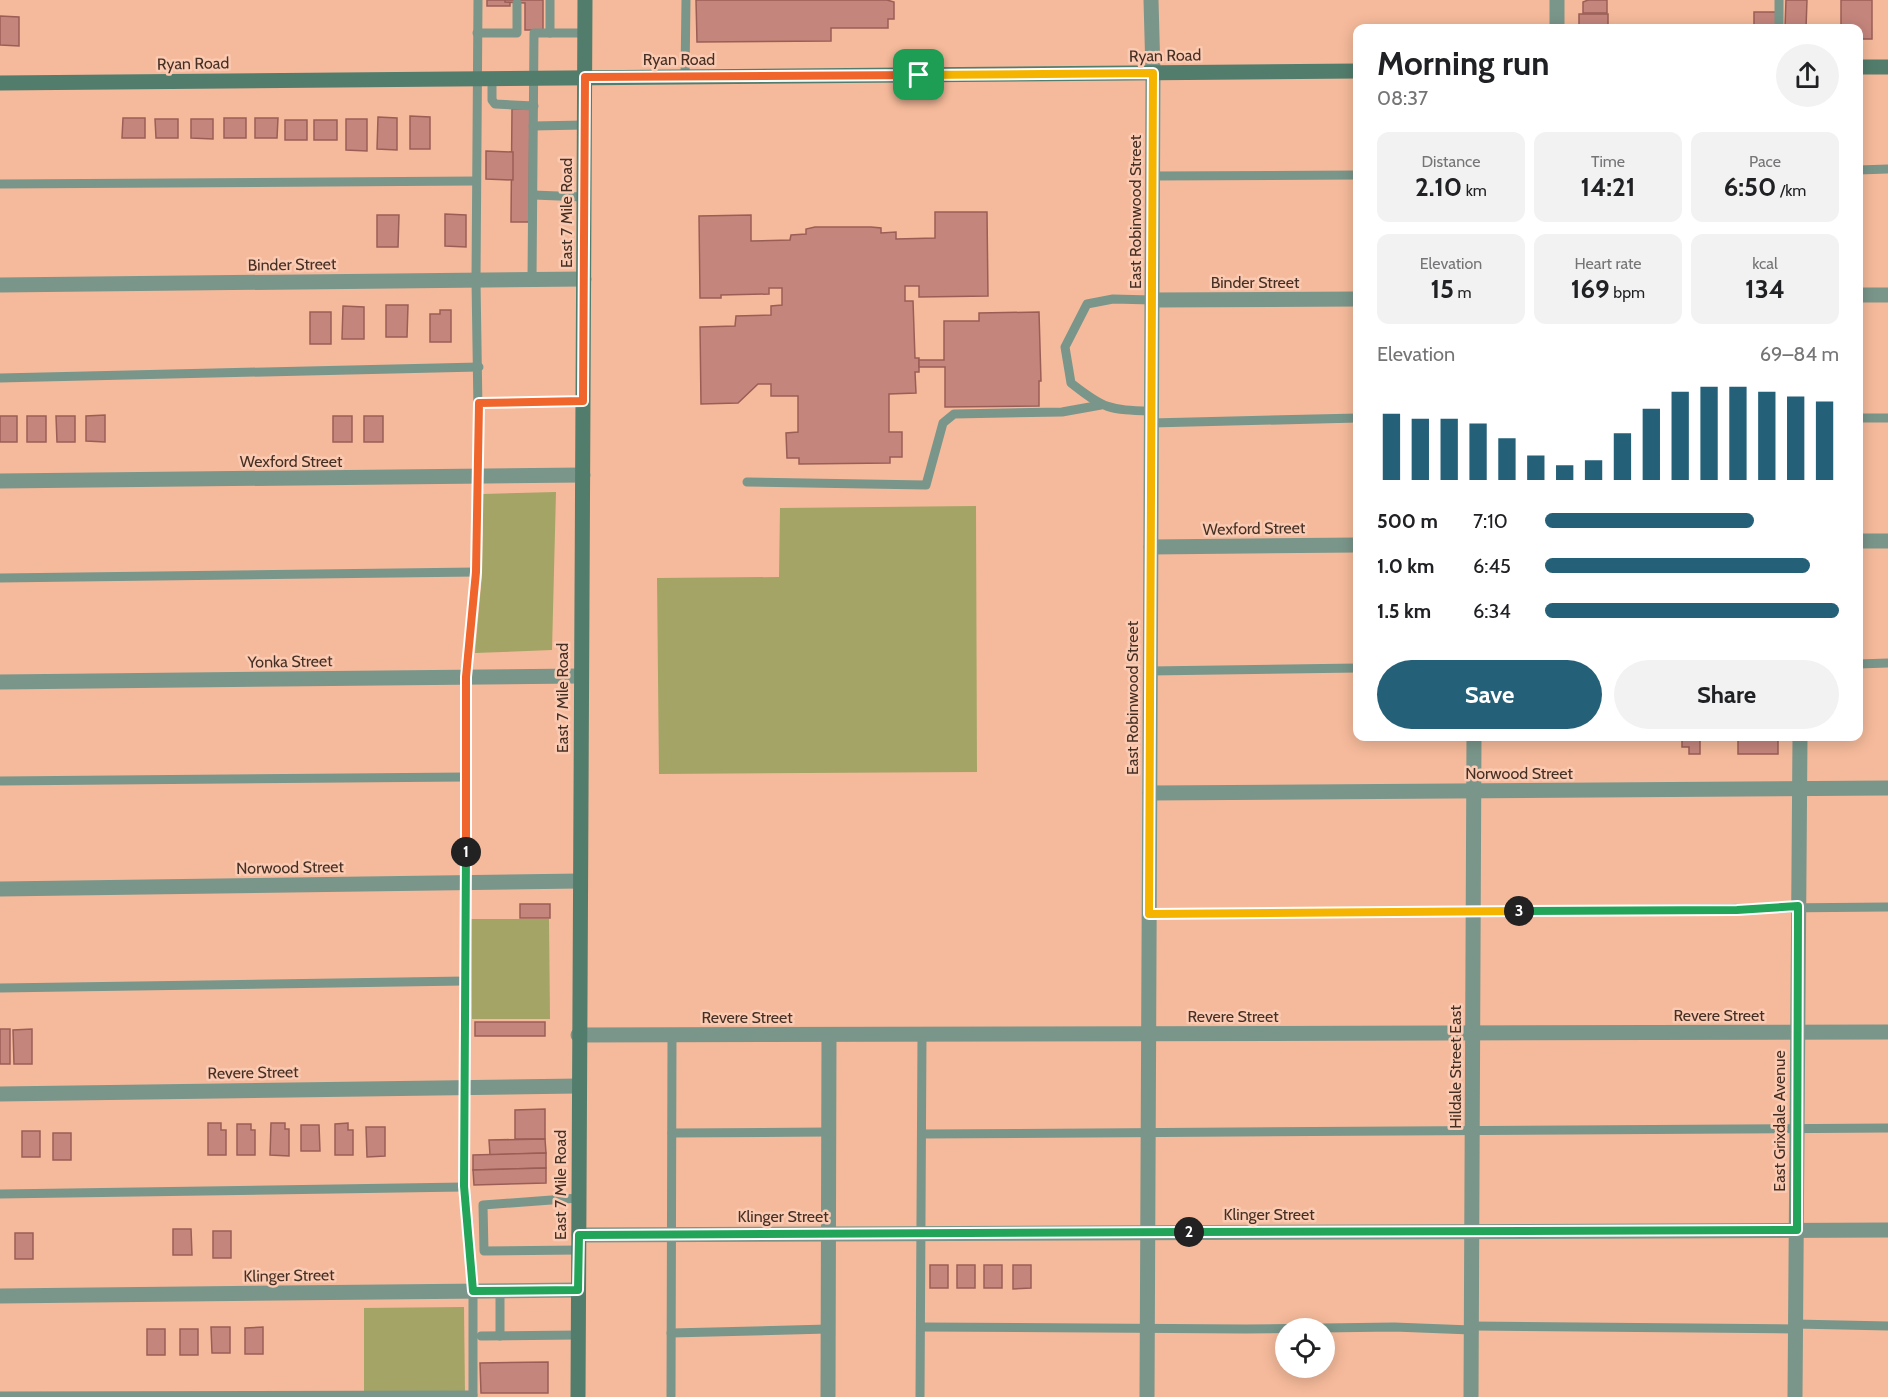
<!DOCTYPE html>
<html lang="en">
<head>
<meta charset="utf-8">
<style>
  body { margin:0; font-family:Cabin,sans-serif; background:#f2f2f2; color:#202124; height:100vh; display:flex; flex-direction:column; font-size:22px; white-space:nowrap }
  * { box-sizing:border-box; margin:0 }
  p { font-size:20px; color:#757577 }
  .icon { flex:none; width:33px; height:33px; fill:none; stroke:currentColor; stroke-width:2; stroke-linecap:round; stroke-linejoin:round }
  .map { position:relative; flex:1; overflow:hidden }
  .sheet { position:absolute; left:1353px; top:24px; width:510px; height:717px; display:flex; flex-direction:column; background:#fff; border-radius:12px; box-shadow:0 3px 15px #0003 }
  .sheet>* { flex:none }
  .fabs { position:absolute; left:1275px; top:1318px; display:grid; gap:12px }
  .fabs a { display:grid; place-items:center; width:60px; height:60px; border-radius:50%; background:#fff; box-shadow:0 3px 15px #0003; font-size:30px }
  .pin { position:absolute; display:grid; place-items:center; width:51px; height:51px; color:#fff; margin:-26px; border-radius:12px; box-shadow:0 3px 9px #0006 }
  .km { position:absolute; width:30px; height:30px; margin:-15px; border-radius:50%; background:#222; color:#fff; font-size:16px; line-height:30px; text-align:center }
  .round { display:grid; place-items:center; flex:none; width:63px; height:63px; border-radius:32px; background:#f2f2f2 }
  .summary { display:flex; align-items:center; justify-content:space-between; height:102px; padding:0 24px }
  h1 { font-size:33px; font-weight:800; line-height:45px }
  .figures { display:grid; grid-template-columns:repeat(3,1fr); gap:9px; height:102px; padding:6px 24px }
  .figures div { display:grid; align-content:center; border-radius:12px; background:#f2f2f2; text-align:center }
  .figures b { font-size:26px; font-weight:800 }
  .figures small { font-size:16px; font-weight:400 }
  .figures p { font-size:16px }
  .chart { height:168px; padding:12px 24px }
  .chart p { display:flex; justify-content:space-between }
  .chart svg { width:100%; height:108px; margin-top:6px; stroke:#246078; stroke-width:6 }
  .action { display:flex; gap:12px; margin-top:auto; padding:12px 24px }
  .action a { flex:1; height:69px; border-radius:36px; background:#246078; color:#fff; font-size:24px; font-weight:800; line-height:69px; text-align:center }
  .action a+a { background:#f2f2f2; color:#202124 }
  ul { padding:0 24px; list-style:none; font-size:20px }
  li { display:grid; grid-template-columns:96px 72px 1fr; align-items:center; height:45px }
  li i { height:15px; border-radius:8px; background:#246078 }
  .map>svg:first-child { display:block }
  .green { fill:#a4a466 }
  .building { fill:#c4857c; stroke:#9a5e56; stroke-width:1.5 }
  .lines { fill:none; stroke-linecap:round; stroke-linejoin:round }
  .lane { stroke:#7a968a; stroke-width:9 }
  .street { stroke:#7a968a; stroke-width:15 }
  .secondary { stroke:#527d6c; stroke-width:15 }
  .split-1-casing { stroke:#fff; stroke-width:12 }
  .split-2-casing { stroke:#fff; stroke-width:12 }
  .split-3-casing { stroke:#fff; stroke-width:12 }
  .split-4-casing { stroke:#fff; stroke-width:12 }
  .split-1 { stroke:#f0652b; stroke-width:8 }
  .split-2 { stroke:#22a559; stroke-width:8 }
  .split-3 { stroke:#22a559; stroke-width:8 }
  .split-4 { stroke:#f5b400; stroke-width:8 }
  .labels { text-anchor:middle; stroke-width:5; stroke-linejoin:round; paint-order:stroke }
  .street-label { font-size:16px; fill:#462f23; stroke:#facab2 }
</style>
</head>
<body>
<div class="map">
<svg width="1888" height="1397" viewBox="0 0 1888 1397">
  <rect width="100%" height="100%" fill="#f5ba9b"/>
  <g class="green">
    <path d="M556,492L552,650L475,653L482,575L483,494Z"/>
    <path d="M976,506L977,772L659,774L657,578L779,577L780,508Z"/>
    <path d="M471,919H549L550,1019H472Z"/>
    <path d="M464,1307L465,1395H364V1308Z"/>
  </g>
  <g class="building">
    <rect x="487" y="0" width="23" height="6"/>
    <path d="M505,0H543V30H525V3L505,2Z"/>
    <path d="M696,0H887L894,2V19H888V28H831V41L697,42Z"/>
    <path d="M1588,0H1607V13H1583V2Z"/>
    <path d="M1786,0H1807L1806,28H1785Z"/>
    <path d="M1841,0H1872V39H1858V28H1841Z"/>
    <rect x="1754" y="12" width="22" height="16"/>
    <rect x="1579" y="14" width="29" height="14"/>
    <path d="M0,16L19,17V46L0,45Z"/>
    <path d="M512,109H530L529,222H511Z"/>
    <path d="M410,116L430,117V149H410Z"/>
    <path d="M378,117L397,118V150L377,149Z"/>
    <path d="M123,118H145V138H122Z"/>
    <rect x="224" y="118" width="22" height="20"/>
    <path d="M255,118H278L277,138H255Z"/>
    <path d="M155,119H178V138H156Z"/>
    <path d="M191,119H213V139L191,138Z"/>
    <path d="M346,119H367V151L346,150Z"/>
    <rect x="285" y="120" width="22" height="20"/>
    <rect x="314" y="120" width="23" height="20"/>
    <path d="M486,151L513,152V180L486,179Z"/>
    <rect x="1858" y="179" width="3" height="41"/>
    <path d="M935,212H987L988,296L919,297V286H905V301H913L915,358H919V372H915L916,393L889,394V432H902V457H890V463L799,464V458H787L786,433L798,432V396H771V384H758L738,403L701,404L700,327L735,326L736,316L771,315V306L782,305V288H769V294L721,295V298H700L699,216L751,215V241L790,240L791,235L806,234V229L815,227H871L881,228V233L896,232V239L935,238Z"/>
    <path d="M445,214L466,215V247L445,246Z"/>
    <path d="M377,215H399L398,247H377Z"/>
    <path d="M386,305H408L407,337H386Z"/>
    <path d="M343,306L364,307V339H342Z"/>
    <path d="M440,310H451V342H430V314H440Z"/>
    <rect x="310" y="312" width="21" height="32"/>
    <path d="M1039,312L1041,381H1039V406L945,407V367H919V360H944V321H979V313Z"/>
    <path d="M105,415V442L86,441V416Z"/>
    <rect x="0" y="416" width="17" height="26"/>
    <rect x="27" y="416" width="19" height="26"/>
    <path d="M56,416H75V442H57Z"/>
    <rect x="333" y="416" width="19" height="26"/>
    <rect x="364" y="416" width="19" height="26"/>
    <path d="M1682,736H1700V754H1689V747H1682Z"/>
    <rect x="1738" y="736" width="40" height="18"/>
    <rect x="520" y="904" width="30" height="14"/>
    <rect x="475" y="1022" width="70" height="14"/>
    <rect x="0" y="1029" width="10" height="35"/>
    <path d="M32,1029V1064H14L13,1030Z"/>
    <path d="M545,1109V1139H515V1110Z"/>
    <path d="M208,1123H221V1130H226V1155H208Z"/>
    <path d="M271,1123H285V1129H289V1156L270,1155Z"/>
    <path d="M348,1123V1130H353V1155H335V1124Z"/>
    <path d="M237,1124H251V1130H255V1155H237Z"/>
    <path d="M301,1125H319L320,1151H301Z"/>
    <path d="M366,1127H385V1156L367,1157Z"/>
    <rect x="22" y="1131" width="18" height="26"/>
    <rect x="53" y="1133" width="18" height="27"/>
    <path d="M545,1139L546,1153L490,1155L489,1140Z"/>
    <path d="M546,1153V1168L473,1170V1155Z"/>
    <path d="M546,1168V1183L474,1185L473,1170Z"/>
    <path d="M173,1229H191L192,1255H173Z"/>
    <rect x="213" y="1231" width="18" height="27"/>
    <rect x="15" y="1233" width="18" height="26"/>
    <rect x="930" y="1265" width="18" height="23"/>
    <rect x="957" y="1265" width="18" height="23"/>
    <rect x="984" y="1265" width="18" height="23"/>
    <path d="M1013,1265H1031V1288L1013,1289Z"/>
    <path d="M211,1327H230V1353H212Z"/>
    <path d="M263,1327V1354H245V1328Z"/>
    <rect x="147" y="1329" width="18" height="26"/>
    <rect x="180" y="1329" width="18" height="26"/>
    <path d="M548,1362V1393H481L480,1363Z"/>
  </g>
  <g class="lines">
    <g class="lane">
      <path d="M550,0V33H585"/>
      <path d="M1779,28V0"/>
      <path d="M477,33H517V3"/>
      <path d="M685,77L686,0"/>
      <path d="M492,78V100L495,104L534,106"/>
      <path d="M533,126L584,125"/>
      <path d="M1858,170L1888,169"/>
      <path d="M1153,176L1358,175"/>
      <path d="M0,184L476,181"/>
      <path d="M533,195L584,197"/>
      <path d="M532,280L534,33H550"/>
      <path d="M0,378L479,367"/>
      <path d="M479,403L583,401"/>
      <path d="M1151,411C1109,410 1104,409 1071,383L1065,347L1087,304L1113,299L1152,300"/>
      <path d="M1858,418H1888"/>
      <path d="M1151,423L1358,418"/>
      <path d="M747,482L926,485L943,423L954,414L1062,412L1101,405"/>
      <path d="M0,578L476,572"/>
      <path d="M1858,664L1888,663"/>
      <path d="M1150,671L1358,668"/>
      <path d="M0,781L466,777"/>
      <path d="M1149,914L1888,907"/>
      <path d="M0,988L465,981"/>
      <path d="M672,1133L828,1132"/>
      <path d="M923,1134L1888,1128"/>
      <path d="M0,1194L464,1187"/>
      <path d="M578,1250L484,1251L483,1205L578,1198"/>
      <path d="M1795,1324L1888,1326"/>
      <path d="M1471,1326L1795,1329"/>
      <path d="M921,1327L1246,1329L1394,1327L1471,1330"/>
      <path d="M671,1333L828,1329"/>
      <path d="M481,1336L578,1335"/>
      <path d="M500,1336V1291"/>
      <path d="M0,1396L473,1395"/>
      <path d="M473,1397V1291L464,1187L466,677L476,572L479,477L476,280L478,0"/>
      <path d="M671,1397L672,1035"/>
      <path d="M920,1397L922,1035"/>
    </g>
    <g class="street">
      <path d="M1557,28V0"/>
      <path d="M0,285L584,279"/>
      <path d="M1858,295H1888"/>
      <path d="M1152,300L1358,299"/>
      <path d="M0,481L583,475"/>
      <path d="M1858,541H1888"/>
      <path d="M1151,547L1358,545"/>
      <path d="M0,682L580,676"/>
      <path d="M1150,793L1888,788"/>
      <path d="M0,889L580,881"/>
      <path d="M578,1035L1888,1032"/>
      <path d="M0,1094L578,1086"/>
      <path d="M579,1235L1888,1230"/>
      <path d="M0,1296L578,1290"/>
      <path d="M828,1397L829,1035"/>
      <path d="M1147,1397L1153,73L1151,0"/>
      <path d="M1471,1397L1474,736"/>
      <path d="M1795,1397L1800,736"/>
    </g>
    <g class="secondary">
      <path d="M1858,67H1888"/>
      <path d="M0,83L1358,71"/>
      <path d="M578,1397L585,0"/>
    </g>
  </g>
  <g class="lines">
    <defs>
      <path id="split-1" d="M466,852V677L476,572L479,403L583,401L585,77L919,75"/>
      <path id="split-2" d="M466,852L464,1186L473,1291L578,1290L579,1235L1189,1232"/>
      <path id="split-3" d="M1189,1232L1797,1230L1798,906L1737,910L1519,911"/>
      <path id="split-4" d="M919,75L1153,73L1149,914L1519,911"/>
    </defs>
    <use href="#split-1" class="split-1-casing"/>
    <use href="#split-2" class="split-2-casing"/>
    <use href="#split-3" class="split-3-casing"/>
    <use href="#split-4" class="split-4-casing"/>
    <use href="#split-1" class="split-1"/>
    <use href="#split-2" class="split-2"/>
    <use href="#split-3" class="split-3"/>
    <use href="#split-4" class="split-4"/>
  </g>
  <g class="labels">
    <g class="street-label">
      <text transform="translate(1165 55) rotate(-1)" y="6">Ryan Road</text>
      <text x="679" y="65">Ryan Road</text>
      <text transform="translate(193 63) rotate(-1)" y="6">Ryan Road</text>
      <text transform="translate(1135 212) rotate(-90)" y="6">East Robinwood Street</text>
      <text transform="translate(566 213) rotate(-90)" y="6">East 7 Mile Road</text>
      <text transform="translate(292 264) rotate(-1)" y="6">Binder Street</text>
      <text x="1255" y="288">Binder Street</text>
      <text x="291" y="467">Wexford Street</text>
      <text transform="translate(1254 528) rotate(-1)" y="6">Wexford Street</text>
      <text transform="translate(290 661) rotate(-1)" y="6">Yonka Street</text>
      <text transform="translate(562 698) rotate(-90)" y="6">East 7 Mile Road</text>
      <text transform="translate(1132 698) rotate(-90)" y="6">East Robinwood Street</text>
      <text x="1519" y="779">Norwood Street</text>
      <text transform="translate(290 867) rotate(-1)" y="6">Norwood Street</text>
      <text x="1719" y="1021">Revere Street</text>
      <text x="1233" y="1022">Revere Street</text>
      <text x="747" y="1023">Revere Street</text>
      <text transform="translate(1455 1067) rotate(-90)" y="6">Hildale Street East</text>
      <text transform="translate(253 1072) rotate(-1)" y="6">Revere Street</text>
      <text transform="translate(1779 1121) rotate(-90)" y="6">East Grixdale Avenue</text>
      <text transform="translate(560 1185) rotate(-90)" y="6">East 7 Mile Road</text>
      <text x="1269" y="1220">Klinger Street</text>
      <text x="783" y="1222">Klinger Street</text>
      <text transform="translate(289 1275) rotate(-1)" y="6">Klinger Street</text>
    </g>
  </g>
</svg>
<div class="fabs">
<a><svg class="icon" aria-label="locate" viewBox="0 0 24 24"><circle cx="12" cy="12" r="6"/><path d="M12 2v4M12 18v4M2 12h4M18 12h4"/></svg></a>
</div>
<div class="pin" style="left:919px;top:75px;background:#1e9e55"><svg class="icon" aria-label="arrive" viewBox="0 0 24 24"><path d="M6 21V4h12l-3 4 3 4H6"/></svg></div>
<b class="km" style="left:466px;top:852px">1</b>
<b class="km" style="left:1189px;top:1232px">2</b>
<b class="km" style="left:1519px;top:911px">3</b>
<section class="sheet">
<div class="summary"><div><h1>Morning run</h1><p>08:37</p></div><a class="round"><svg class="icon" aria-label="share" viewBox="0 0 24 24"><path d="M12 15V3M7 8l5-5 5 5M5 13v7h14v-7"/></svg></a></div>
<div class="figures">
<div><p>Distance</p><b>2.10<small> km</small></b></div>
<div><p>Time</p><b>14:21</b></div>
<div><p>Pace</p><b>6:50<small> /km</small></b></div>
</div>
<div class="figures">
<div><p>Elevation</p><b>15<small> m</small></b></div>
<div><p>Heart rate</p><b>169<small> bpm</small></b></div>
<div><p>kcal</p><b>134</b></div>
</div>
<div class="chart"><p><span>Elevation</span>69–84 m</p>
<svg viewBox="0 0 160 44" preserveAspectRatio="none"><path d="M5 44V17M15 44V19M25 44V19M35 44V21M45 44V27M55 44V34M65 44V38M75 44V36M85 44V25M95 44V15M105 44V8M115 44V6M125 44V6M135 44V8M145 44V10M155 44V12"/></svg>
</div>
<ul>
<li><b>500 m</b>7:10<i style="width:71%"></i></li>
<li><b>1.0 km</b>6:45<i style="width:90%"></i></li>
<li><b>1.5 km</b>6:34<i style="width:100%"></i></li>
</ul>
<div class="action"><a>Save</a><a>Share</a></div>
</section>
</div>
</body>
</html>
